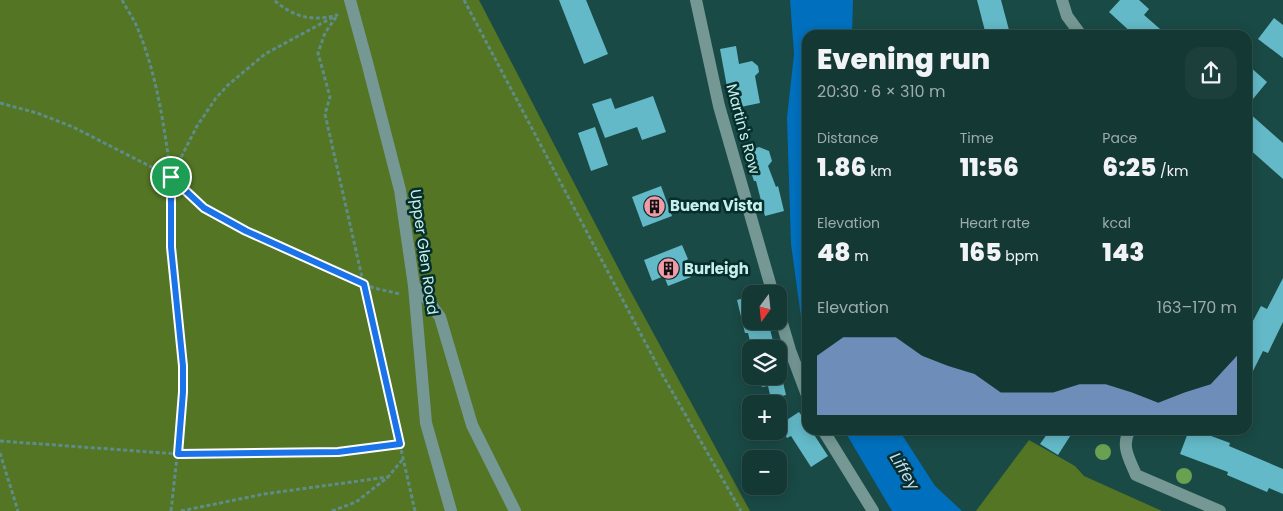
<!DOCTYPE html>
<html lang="en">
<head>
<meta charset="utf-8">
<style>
  body { margin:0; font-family:Poppins,sans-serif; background:#1d3f3c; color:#f1f3f6; height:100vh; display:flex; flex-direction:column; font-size:19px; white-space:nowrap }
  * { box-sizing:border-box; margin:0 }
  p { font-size:16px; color:#9dacac }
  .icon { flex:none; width:28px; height:28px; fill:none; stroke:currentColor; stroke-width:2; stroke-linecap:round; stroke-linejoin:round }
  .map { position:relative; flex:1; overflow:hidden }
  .side { position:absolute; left:802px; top:30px; width:450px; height:405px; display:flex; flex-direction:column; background:#143834; border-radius:15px; box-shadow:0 2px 12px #0003,0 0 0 1px #33524f }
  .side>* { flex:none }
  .needle { width:32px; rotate:195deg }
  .fabs { position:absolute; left:742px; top:285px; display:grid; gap:10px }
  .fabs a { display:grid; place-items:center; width:45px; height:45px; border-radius:10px; background:#143834; box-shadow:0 2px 12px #0003,0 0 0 1px #33524f; font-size:25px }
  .pin { position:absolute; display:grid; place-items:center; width:42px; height:42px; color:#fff; margin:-21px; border:2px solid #fff; border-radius:50%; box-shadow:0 1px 5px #0007 }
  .round { display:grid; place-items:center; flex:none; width:52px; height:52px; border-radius:15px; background:#1d3f3c }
  .head { display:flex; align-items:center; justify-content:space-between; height:85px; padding:0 15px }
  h1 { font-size:28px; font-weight:800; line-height:38px }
  .stats { display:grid; grid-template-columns:repeat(3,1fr); gap:8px; height:85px; padding:5px 15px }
  .stats div { display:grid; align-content:center }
  .stats b { font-size:25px; font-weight:800 }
  .stats small { font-size:14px; font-weight:400 }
  .stats p { font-size:14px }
  .chart { height:140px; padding:10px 15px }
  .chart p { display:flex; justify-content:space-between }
  .chart svg { width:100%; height:90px; margin-top:5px; fill:#95b2f1; opacity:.7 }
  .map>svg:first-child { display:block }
  .green { fill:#537524 }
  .water { fill:#0070be }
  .building { fill:#63b9c7 }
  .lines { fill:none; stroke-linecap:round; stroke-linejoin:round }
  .path { stroke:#5f8c88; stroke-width:3; stroke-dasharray:4 2.5; stroke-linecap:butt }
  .minor { stroke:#759895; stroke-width:12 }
  .tree { fill:#6aa052 }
  .route-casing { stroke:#fff; stroke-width:10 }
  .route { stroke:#1a73e8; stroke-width:6 }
  .labels { text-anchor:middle; stroke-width:5; stroke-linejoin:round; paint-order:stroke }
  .street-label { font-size:15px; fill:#c7f0ec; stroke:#062e2c }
  .poi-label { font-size:15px; font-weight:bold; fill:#c7f0ec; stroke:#062e2c; text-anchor:start }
  .water-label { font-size:16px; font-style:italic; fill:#c8dcf0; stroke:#062e2c }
</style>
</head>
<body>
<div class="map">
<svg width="1283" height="511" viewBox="0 0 1283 511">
  <rect width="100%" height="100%" fill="#1a4a46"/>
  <g class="green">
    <path d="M0,0H479L625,281L750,511H0Z"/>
    <path d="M1029,440L1075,466L1084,476L1162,511H976Z"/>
  </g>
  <g class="water">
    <path d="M790,0H853L852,35H808L807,337L801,317L791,244L787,118L794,54Z"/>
    <path d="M844,430H899L935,486L962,511H892Z"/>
  </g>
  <g class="building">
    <path d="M559,0H586L608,54L584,64Z"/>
    <path d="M977,0H1001L1009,30L986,35Z"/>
    <path d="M1120,0H1139L1149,9L1144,15L1167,35H1134L1109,12Z"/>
    <path d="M1274,18L1283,25V58L1258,39Z"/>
    <path d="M736,46L739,64L752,61L758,66L759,72L755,76L760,103L731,109L720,49Z"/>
    <path d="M1248,65L1267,82L1248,105Z"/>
    <path d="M653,96L666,132L642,140L637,127L605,138L592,104L611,98L615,109Z"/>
    <path d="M1248,112L1283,143V179L1248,148Z"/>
    <path d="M595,127L608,165L591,171L578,133Z"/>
    <path d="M759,147L769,151L772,161L768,166L776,187L778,186L784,211L765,216L756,181H754L744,152Z"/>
    <path d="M661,186L672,216L643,227L632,197Z"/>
    <path d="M682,245L688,259L685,261L691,277L668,286L664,276L652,281L644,260Z"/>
    <path d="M1283,278V322L1268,353L1263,351L1248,381V330L1261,306L1267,309Z"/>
    <path d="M751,296V321H768L775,349H752L748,333H745L737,300Z"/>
    <path d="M779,365L786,395L771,399L768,386L762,387L759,376H779Z"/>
    <path d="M799,412L808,425V430H811L828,456L811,467L791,436L787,438L779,425Z"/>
    <path d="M1050,430H1074L1058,455L1040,444Z"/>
    <path d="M1189,430H1195L1230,443L1229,446L1283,469V494L1269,488L1267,492L1227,475L1228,472L1180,454Z"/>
  </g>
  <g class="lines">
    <g class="path">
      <path d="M122,0C127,9 133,18 137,27C157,74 164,126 171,176"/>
      <path d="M464,0L662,374L741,511"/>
      <path d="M336,17L325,33L318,53L330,97L325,114L415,511"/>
      <path d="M0,103L37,113L73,127L171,177L204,208L246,231L346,278L374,288L400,294"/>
      <path d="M0,441L178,454L339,453L400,444"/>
      <path d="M0,453L18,511"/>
      <path d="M171,511L182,412L183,366L171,247V177L197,126L216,98L228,85L265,54L337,15C313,22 293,17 274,0"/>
      <path d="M181,511L264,494L388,477"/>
      <path d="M332,511L356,502L388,477L403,459"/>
    </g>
    <g class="minor">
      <path d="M350,0L368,66L400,190L414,286L426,423L451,511"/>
      <path d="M696,0L719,106L773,294"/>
      <path d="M1062,0L1067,16L1081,35"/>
      <path d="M414,286L427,299L440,317L472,425L515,511"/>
      <path d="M779,313L790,350L808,398"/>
      <path d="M823,430L873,511"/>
      <path d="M1130,430C1120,445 1130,460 1136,475L1220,511"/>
    </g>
  </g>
  <g class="tree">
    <circle cx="1103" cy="452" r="8"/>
    <circle cx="1184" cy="476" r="8"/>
  </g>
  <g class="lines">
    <defs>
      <path id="route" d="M171,177L204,208L246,231L364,284L400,444L338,452L178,454L183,392V366L171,247Z"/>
    </defs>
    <use href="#route" class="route-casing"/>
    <use href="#route" class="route"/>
  </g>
  <defs>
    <symbol id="building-disc" viewBox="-11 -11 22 22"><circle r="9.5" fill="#f39aa9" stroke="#062e2c"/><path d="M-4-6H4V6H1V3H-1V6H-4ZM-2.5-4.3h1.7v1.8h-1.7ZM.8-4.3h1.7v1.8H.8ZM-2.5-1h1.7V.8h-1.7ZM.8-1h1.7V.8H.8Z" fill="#111"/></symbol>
  </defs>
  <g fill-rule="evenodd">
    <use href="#building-disc" x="642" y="194" width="25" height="25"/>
    <use href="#building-disc" x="656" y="256" width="25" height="25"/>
  </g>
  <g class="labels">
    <g class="street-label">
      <text transform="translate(743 129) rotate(75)" y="5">Martin's Row</text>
      <text transform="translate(424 252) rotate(82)" y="5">Upper Glen Road</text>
    </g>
    <g class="poi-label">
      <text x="670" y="211">Buena Vista</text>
      <text x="684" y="274">Burleigh</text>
    </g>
    <g class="water-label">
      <text transform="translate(905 471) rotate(58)" y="6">Liffey</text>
    </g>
  </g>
</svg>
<div class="fabs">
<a><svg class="needle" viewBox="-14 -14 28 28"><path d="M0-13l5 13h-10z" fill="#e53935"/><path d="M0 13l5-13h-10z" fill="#9dacac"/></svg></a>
<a><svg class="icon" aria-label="layers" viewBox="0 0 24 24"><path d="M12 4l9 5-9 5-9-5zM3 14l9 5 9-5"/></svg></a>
<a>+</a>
<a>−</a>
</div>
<div class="pin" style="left:171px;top:177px;background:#1e9e55"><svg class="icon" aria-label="arrive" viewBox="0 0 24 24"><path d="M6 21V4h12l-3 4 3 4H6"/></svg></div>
<section class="side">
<div class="head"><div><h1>Evening run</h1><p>20:30 · 6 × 310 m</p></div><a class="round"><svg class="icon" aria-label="share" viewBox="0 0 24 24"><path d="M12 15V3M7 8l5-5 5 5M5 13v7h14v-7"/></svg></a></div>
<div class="stats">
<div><p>Distance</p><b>1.86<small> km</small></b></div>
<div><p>Time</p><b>11:56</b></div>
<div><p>Pace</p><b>6:25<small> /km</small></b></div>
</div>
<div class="stats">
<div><p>Elevation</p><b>48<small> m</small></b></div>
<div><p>Heart rate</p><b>165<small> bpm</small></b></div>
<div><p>kcal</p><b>143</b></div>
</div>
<div class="chart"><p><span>Elevation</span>163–170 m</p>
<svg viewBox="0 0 160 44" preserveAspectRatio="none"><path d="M0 44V15L10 6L20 6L30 6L40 15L50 20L60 24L70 33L80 33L90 33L100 29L110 29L120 33L130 38L140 33L150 29L160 15V44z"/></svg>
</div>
</section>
</div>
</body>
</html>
